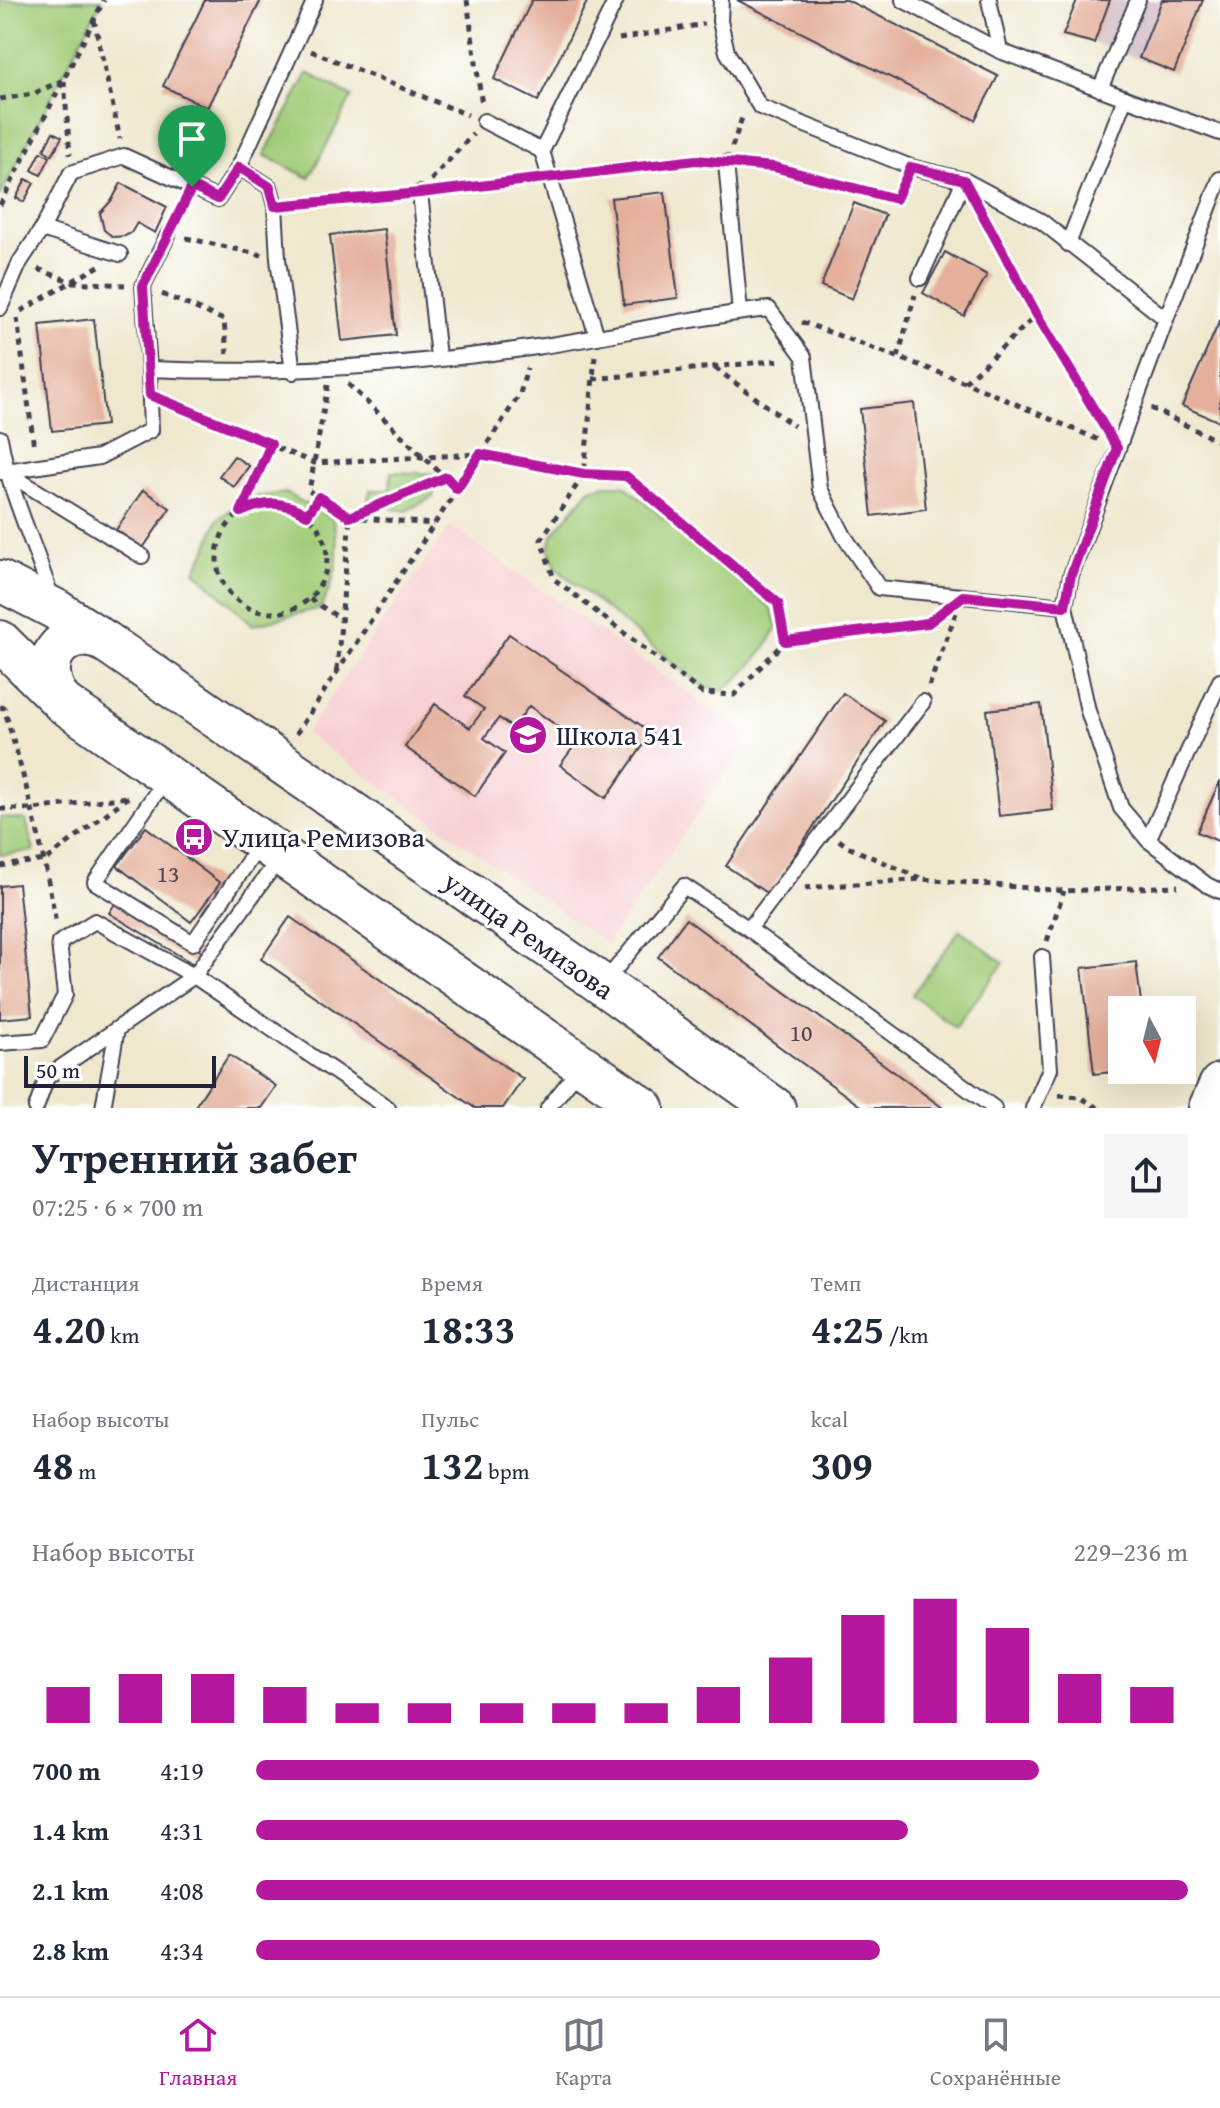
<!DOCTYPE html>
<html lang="ru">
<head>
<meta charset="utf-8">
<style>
  body { margin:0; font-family:"Gentium Book Plus",serif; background:#f6f6f7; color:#1f2937; height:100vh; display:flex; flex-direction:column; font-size:30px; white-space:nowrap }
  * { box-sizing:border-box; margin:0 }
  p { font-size:26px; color:#747a83 }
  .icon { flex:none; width:44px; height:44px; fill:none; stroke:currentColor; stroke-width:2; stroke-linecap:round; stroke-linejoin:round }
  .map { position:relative; height:1108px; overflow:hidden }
  .side { display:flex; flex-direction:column; background:#fff; flex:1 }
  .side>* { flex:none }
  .needle { width:52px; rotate:173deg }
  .tools { position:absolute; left:1108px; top:996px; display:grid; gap:16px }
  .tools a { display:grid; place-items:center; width:88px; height:88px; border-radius:0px; background:#fff; box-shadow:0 8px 32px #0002; font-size:40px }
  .scale { position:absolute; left:24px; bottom:20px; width:192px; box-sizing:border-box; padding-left:8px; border:4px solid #22223b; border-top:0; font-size:22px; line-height:28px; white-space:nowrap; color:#22223b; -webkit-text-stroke:6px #fff; paint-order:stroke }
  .pin { position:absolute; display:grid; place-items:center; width:68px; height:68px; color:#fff; margin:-82px -34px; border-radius:50% 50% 50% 0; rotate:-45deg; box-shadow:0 0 8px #0007 }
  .pin .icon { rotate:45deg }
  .round { display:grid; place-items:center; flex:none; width:84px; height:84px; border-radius:0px; background:#f6f6f7 }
  .overview { display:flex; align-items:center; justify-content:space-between; height:136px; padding:0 32px }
  h1 { font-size:44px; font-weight:700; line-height:60px }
  .metrics { display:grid; grid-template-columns:repeat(3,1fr); gap:12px; height:136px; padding:8px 32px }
  .metrics div { display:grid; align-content:center }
  .metrics b { font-size:40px; font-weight:700 }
  .metrics small { font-size:22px; font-weight:400 }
  .metrics p { font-size:22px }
  .chart { height:224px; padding:16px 32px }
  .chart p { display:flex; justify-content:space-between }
  .chart svg { width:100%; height:144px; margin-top:8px; stroke:#b5179e; stroke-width:6 }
  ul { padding:0 32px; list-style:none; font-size:26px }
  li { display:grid; grid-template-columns:128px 96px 1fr; align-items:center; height:60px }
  li i { height:20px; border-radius:10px; background:#b5179e }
  .menu { display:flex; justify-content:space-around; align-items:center; height:112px; border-top:2px solid #e0e1e3; background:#fff; font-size:22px; color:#747a83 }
  .menu a { display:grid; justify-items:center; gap:4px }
  .menu .selected { color:#b5179e }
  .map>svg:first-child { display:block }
  .built { fill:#f7cfd2 }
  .industrial { fill:#d2bdc6 }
  .green { fill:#a2cc78; stroke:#62775a; stroke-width:2 }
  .building { fill:#e4b09c }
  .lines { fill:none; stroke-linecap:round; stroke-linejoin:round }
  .lane-casing { stroke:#414051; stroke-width:18 }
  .secondary-casing { stroke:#414051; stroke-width:44 }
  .path { stroke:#414051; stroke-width:5; stroke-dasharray:6 6; stroke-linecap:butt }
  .lane { stroke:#fff; stroke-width:14 }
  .secondary { stroke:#fff; stroke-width:40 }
  .route-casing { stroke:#fff; stroke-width:16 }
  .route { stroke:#b5179e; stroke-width:10 }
  .labels { text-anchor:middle; stroke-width:6; stroke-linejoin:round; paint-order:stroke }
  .number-label { font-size:24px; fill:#524653 }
  .poi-label { font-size:28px; fill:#22223b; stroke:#fff; text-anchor:start }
  .street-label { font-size:28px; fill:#22223b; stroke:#fff }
</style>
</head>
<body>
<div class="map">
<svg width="1220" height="1108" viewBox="0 0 1220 1108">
  <rect width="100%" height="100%" fill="#fff"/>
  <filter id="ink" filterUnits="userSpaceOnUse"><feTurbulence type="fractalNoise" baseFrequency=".0125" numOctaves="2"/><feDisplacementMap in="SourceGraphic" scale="16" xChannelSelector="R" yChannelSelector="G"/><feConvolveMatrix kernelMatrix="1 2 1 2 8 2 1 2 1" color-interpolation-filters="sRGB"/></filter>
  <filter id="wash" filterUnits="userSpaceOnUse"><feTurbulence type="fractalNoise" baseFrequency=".006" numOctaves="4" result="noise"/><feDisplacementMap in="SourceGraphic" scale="32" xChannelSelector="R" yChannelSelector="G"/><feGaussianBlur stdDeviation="1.8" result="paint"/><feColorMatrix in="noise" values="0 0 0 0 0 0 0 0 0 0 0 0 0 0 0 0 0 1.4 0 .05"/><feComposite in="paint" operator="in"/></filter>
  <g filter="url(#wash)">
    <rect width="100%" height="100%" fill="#efe8cf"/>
    <path class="built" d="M450,526L751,737L607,944L305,733Z"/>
    <path class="industrial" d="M1077,0H1203L1174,72L1094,43L1063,35Z"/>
    <g class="green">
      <path d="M0,0H102L0,196Z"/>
      <path d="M308,73L352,97L309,178L264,155Z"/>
      <path d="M391,472L437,474L433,497L406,511L367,504L370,490H390Z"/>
      <path d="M605,485H624L770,607L778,626C765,651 745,675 722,691L699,684L557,569L549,551L552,535L590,489Z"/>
      <path d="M286,493L332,518C342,556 337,573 321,608L253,625L195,571L208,547L217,520L245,498Z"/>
      <path d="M0,817L26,820L34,851L0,855Z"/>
      <path d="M960,930L1004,963L955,1027L912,995Z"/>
    </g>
    <g id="blocks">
      <g class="building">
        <path d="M205,0H261L207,108L163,86Z"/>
        <path d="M532,0H588L538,101L494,79Z"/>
        <path d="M737,0H847L998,76L975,120Z"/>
        <path d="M1077,0H1110L1094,43L1063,35Z"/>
        <path d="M1162,0H1203L1174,72L1139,58Z"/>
        <path d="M53,132L62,137L52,155L44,150Z"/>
        <path d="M41,152L50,157L41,175L32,170Z"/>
        <path d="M26,179L34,183L24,202L16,198Z"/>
        <path d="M121,183L167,207L155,233L137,223L131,233L125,236L113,237L104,230L100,213L112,200Z"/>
        <path d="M665,192L678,298L624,305L611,198Z"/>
        <path d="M854,203L885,215L852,299L821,286Z"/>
        <path d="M384,229L396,335L342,341L330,235Z"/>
        <path d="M945,252L987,275L964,316L923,293Z"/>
        <path d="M94,319L106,425L52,431L40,325Z"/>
        <path d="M1220,320V422L1182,406Z"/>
        <path d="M914,403L926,509L872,516L860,409Z"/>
        <path d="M234,456L249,466L234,487L219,476Z"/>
        <path d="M143,490L170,508L143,548L116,530Z"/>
        <path d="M509,634L652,733L606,798L560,765L578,741L529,706L513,728L499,718L484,738L505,753L475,796L405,747L435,704L470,728L484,709L465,696Z"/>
        <path d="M843,693L885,721L768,894L726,866Z"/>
        <path d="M1041,704L1053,810L999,816L987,710Z"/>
        <path d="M1220,781V842L1197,832Z"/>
        <path d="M146,827L220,883L191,922L117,866Z"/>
        <path d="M18,884L32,1016L0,1019V886Z"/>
        <path d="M116,902L204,953L195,965L109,913Z"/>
        <path d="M290,917L523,1079L503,1108H475L261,959Z"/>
        <path d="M686,919L943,1108H863L658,957Z"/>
        <path d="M1136,962L1142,1010H1122V1071L1094,1074L1082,968Z"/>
        <path d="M229,1055L276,1086L261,1108H194Z"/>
      </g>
    </g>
  </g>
  <g filter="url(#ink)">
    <use href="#blocks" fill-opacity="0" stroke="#414051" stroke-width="2"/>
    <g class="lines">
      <defs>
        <g id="lane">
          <path d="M721,0L720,21L727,52L760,107L911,167L964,180L1041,221L1166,319L1071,575L1065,606L1088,711L1121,808L1148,840L1207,885L1220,891"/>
          <path d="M903,0L1000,51L1125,98"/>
          <path d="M989,0L1000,51"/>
          <path d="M1100,89L1138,0"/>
          <path d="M484,121L542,151"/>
          <path d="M726,163L740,312"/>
          <path d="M239,167L270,187L275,206L278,259L293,372"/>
          <path d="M420,193L438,357"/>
          <path d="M42,229L120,254"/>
          <path d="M1068,244L1125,98L1220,133"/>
          <path d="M920,278L964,180"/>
          <path d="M0,308L20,262L42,229L71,173L124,156L218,199L239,167L315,0"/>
          <path d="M1166,319L1220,179"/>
          <path d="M597,337L542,151L616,0"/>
          <path d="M149,369L143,286L168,235"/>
          <path d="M0,438C9,493 35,544 51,597"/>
          <path d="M0,472L99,457L151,430L149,369C278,375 408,366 536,347C613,336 691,317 769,309L804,357L820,489L844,536L879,588L1065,606"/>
          <path d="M6,472L142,556"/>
          <path d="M167,777L95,882L193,943L260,844"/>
          <path d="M1148,840L1220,681"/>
          <path d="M749,929L923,702"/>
          <path d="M603,984L684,886L749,929L994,1108"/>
          <path d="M0,1043L42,1040L65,995L59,943L95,921L194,976L281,856"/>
          <path d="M36,1108L47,1077L194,976L388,1108"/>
          <path d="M103,1108L117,1029"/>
          <path d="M548,1108L580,1068"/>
          <path d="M1033,1108L1050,1069L1042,957"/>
        </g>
        <g id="secondary">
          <path d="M0,581L55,609L106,642L590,976L775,1108"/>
          <path d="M0,641L63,703L644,1108"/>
          <path d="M63,703C32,666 60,621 106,642"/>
          <path d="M1209,1108L1220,1084"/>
        </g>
      </defs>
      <use href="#lane" class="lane-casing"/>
      <use href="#secondary" class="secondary-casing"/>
      <g class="path">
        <path d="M467,0L482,105"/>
        <path d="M94,20L120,139"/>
        <path d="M619,39L704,24"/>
        <path d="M311,51L468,115"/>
        <path d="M64,81L70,155"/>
        <path d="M0,99L33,94L63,80"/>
        <path d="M732,147L743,115"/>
        <path d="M746,165L774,167L896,199L904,182"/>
        <path d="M567,175L696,160L708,161"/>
        <path d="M431,180L473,134"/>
        <path d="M436,191L533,179"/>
        <path d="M0,205L104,0"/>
        <path d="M292,205L402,194"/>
        <path d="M982,213L1037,315L1106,430"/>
        <path d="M186,238L262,255"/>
        <path d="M38,269L72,282L125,285"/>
        <path d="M162,294L224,320L227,354"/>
        <path d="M21,311L99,266"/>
        <path d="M17,318L34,447"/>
        <path d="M802,322L965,382L1101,441"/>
        <path d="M595,356L584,474L541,540L554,579L702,693L734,695L785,641"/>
        <path d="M898,357L915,295"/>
        <path d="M715,368L794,426"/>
        <path d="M593,379L783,360"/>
        <path d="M965,382L1037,315"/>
        <path d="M348,384L457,489"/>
        <path d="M328,385L309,491L350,517L434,524"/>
        <path d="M166,402L314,463L480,454L584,474L626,476L778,603L785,641L928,623L940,613"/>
        <path d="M1151,408L1220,442"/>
        <circle cx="272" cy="558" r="55"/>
        <path d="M241,511L271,444"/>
        <path d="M307,515L319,497"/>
        <path d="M351,517L446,477"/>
        <path d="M310,599L341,619"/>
        <path d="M337,670L350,517"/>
        <path d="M929,686L956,613"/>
        <path d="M0,707L4,708C25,780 44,850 56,924"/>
        <path d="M296,734L520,394L527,368"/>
        <path d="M0,809H33L128,797"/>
        <path d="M839,840L848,847L920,878"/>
        <path d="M0,866L46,860L128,797"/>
        <path d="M805,888L922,879L1064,891L1178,886"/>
        <path d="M1047,941L1064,891"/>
        <path d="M1059,1095L1080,1097L1098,1108"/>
      </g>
      <use href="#lane" class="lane"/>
      <use href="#secondary" class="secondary"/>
    </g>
  </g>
  <g class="lines" filter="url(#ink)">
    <defs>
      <path id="route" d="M696,160L774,167L896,199L911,167L964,180L1037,315L1117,448L1071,575L1065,606L963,596L928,623L785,641L778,603L626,476L584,474L480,454L457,489L446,477L350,517L319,497L307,515C284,500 265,501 241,512L271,444L150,395L143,286L192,187L218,199L239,167L270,187L275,206L420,193Z"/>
    </defs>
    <use href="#route" class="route-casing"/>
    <use href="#route" class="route"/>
  </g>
  <defs>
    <symbol id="school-disc" viewBox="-11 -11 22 22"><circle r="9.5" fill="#b5179e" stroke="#fff"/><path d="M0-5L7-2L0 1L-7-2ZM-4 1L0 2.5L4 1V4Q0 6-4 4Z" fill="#fff"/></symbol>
    <symbol id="bus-disc" viewBox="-11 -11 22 22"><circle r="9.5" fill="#b5179e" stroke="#fff"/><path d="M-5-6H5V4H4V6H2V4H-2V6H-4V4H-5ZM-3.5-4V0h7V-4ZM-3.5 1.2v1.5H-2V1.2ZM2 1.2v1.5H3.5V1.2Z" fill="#fff"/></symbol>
  </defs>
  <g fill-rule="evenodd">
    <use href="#school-disc" x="506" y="713" width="44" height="44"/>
    <use href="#bus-disc" x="172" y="815" width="44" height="44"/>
  </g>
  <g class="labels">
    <g class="number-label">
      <text x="168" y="882">13</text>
      <text x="801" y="1041">10</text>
    </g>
    <g class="poi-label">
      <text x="556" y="745">Школа 541</text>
      <text x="222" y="847">Улица Ремизова</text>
    </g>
    <g class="street-label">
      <text transform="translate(529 935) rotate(35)" y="10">улица Ремизова</text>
    </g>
  </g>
</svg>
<div class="tools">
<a><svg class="needle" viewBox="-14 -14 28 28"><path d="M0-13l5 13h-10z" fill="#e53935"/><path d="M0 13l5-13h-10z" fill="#747a83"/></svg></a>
</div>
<div class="scale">50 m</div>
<div class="pin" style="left:192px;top:187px;background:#1e9e55"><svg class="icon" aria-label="arrive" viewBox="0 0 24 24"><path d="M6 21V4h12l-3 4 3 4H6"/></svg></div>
</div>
<section class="side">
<div class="overview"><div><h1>Утренний забег</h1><p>07:25 · 6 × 700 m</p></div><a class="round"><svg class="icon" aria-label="share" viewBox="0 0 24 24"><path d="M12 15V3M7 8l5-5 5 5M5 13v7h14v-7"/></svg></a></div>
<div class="metrics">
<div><p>Дистанция</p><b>4.20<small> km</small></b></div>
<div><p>Время</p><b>18:33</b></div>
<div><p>Темп</p><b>4:25<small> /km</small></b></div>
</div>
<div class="metrics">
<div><p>Набор высоты</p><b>48<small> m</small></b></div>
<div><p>Пульс</p><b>132<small> bpm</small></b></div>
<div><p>kcal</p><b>309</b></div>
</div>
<div class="chart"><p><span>Набор высоты</span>229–236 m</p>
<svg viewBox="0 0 160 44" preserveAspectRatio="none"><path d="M5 44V33M15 44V29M25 44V29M35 44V33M45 44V38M55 44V38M65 44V38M75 44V38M85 44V38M95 44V33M105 44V24M115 44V11M125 44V6M135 44V15M145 44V29M155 44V33"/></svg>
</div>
<ul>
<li><b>700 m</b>4:19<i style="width:84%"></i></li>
<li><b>1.4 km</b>4:31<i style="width:70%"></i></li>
<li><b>2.1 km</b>4:08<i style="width:100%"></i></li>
<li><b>2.8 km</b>4:34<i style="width:67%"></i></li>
</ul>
</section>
<nav class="menu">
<a class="selected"><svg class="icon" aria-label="home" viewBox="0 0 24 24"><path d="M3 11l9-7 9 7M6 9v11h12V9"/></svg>Главная</a>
<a><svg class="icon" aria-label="map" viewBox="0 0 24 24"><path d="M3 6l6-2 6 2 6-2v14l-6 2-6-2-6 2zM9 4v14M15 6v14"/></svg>Карта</a>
<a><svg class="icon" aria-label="saved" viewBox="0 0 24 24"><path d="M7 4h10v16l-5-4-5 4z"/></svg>Сохранённые</a>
</nav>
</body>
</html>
